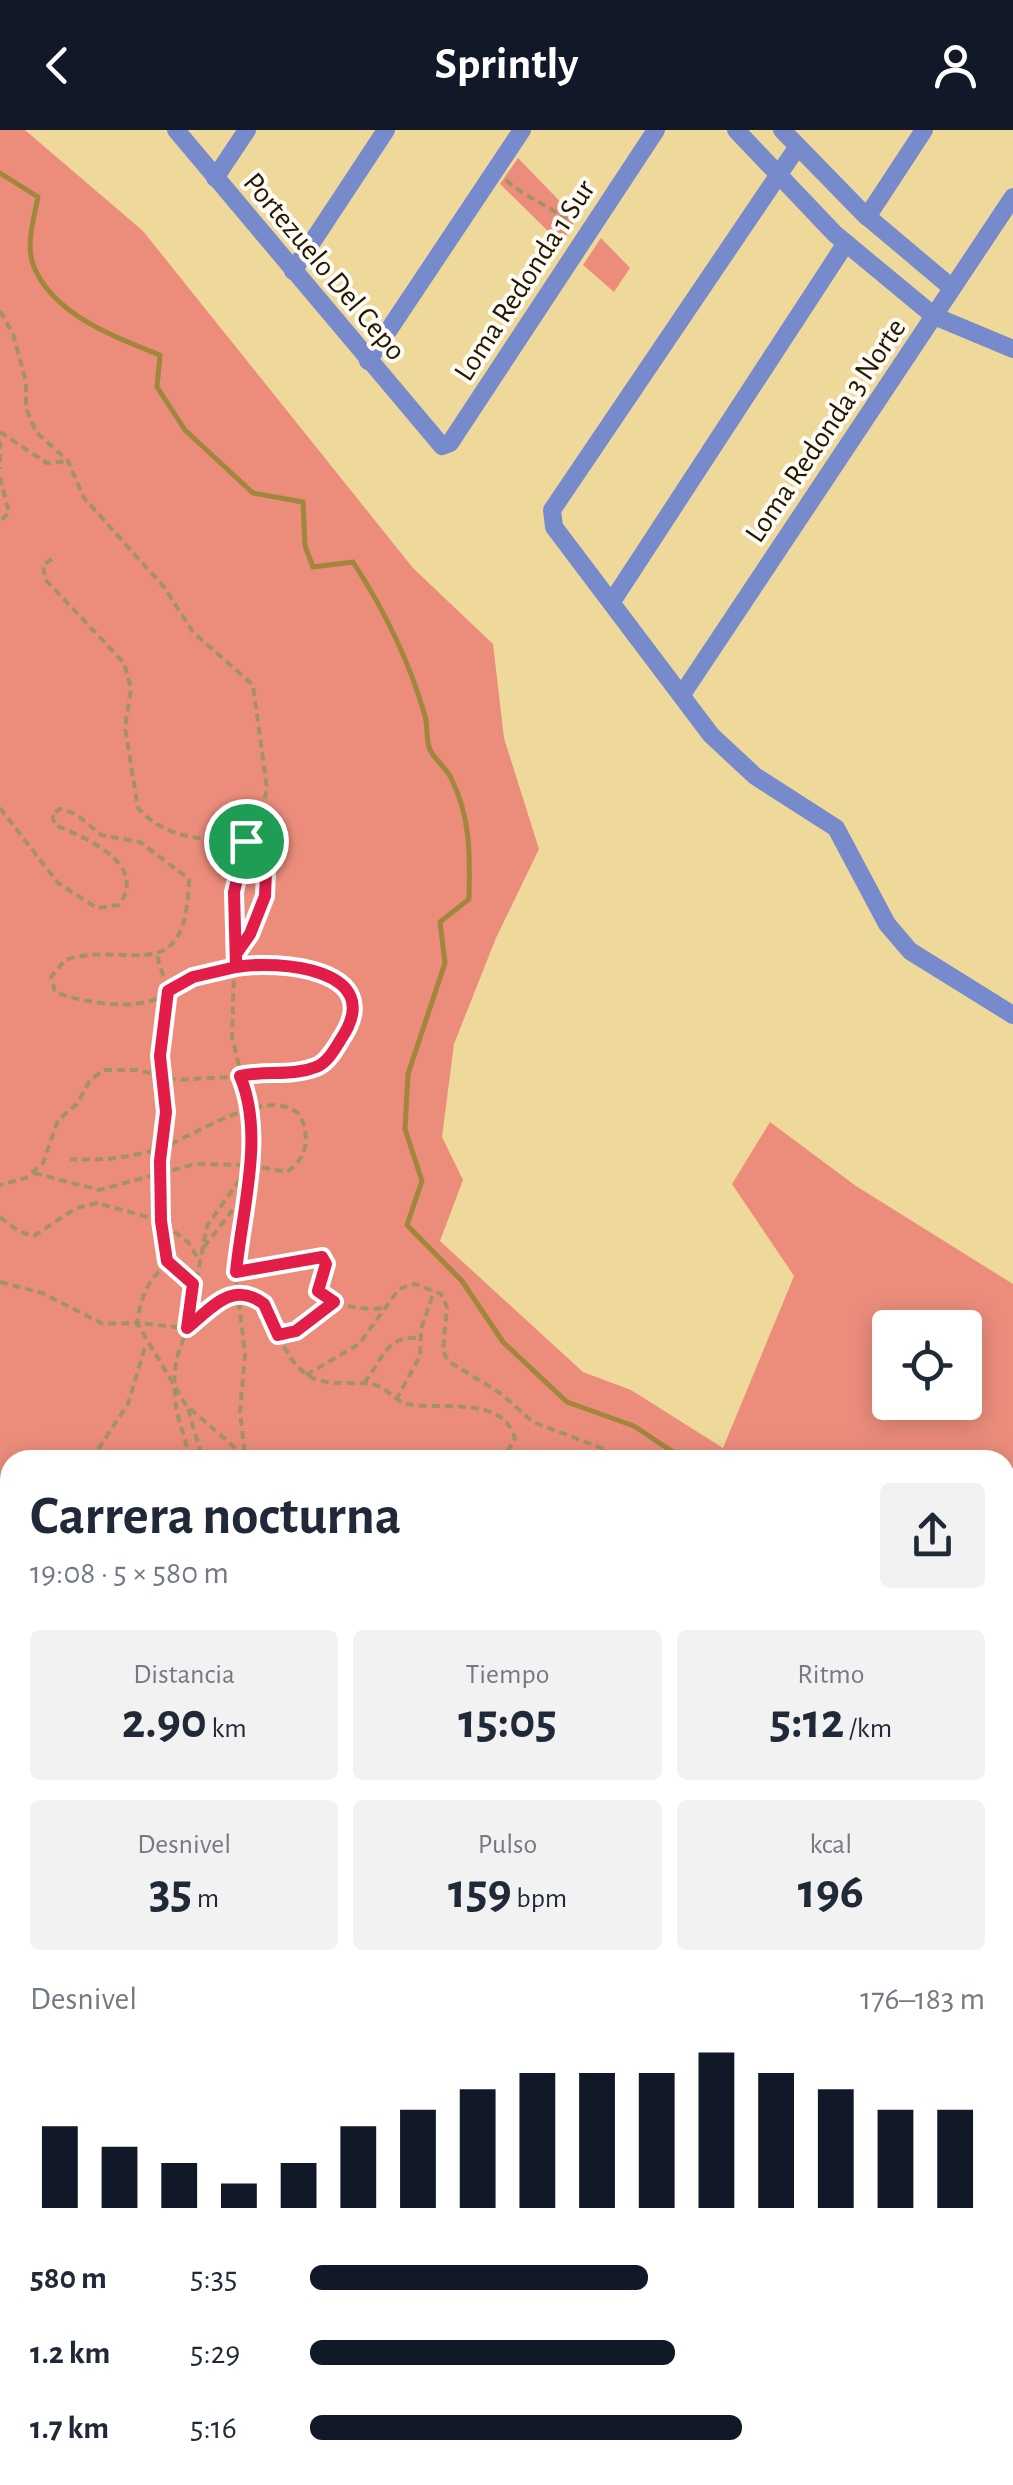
<!DOCTYPE html>
<html lang="es">
<head>
<meta charset="utf-8">
<style>
  body { margin:0; font-family:"Alegreya Sans",sans-serif; background:#f2f2f3; color:#1f2937; height:100vh; display:flex; flex-direction:column; font-size:38px; white-space:nowrap }
  * { box-sizing:border-box; margin:0 }
  p { font-size:32px; color:#747a83 }
  .icon { flex:none; width:55px; height:55px; fill:none; stroke:currentColor; stroke-width:2; stroke-linecap:round; stroke-linejoin:round }
  .map { position:relative; flex:1; overflow:hidden }
  .side { position:absolute; left:0px; top:1320px; width:1015px; height:1035px; display:flex; flex-direction:column; background:#fff; border-radius:30px 30px 0 0; box-shadow:0 5px 25px #0003 }
  .side>* { flex:none }
  .tools { position:absolute; left:872px; top:1180px; display:grid; gap:20px }
  .tools a { display:grid; place-items:center; width:110px; height:110px; border-radius:10px; background:#fff; box-shadow:0 5px 25px #0003; font-size:50px }
  .pin { position:absolute; display:grid; place-items:center; width:85px; height:85px; color:#fff; margin:-42px; border:5px solid #fff; border-radius:50%; box-shadow:0 2px 10px #0007 }
  .round { display:grid; place-items:center; flex:none; width:105px; height:105px; border-radius:10px; background:#f2f2f3 }
  .head { display:flex; align-items:center; justify-content:space-between; height:170px; padding:0 30px }
  h1 { font-size:55px; font-weight:600; line-height:75px }
  .metrics { display:grid; grid-template-columns:repeat(3,1fr); gap:15px; height:170px; padding:10px 30px }
  .metrics div { display:grid; align-content:center; border-radius:10px; background:#f2f2f3; text-align:center }
  .metrics b { font-size:50px; font-weight:600 }
  .metrics small { font-size:28px; font-weight:400 }
  .metrics p { font-size:28px }
  .chart { height:280px; padding:20px 30px }
  .chart p { display:flex; justify-content:space-between }
  .chart svg { width:100%; height:180px; margin-top:10px; stroke:#111827; stroke-width:6 }
  ul { padding:0 30px; list-style:none; font-size:32px }
  li { display:grid; grid-template-columns:160px 120px 1fr; align-items:center; height:75px }
  li i { height:25px; border-radius:12px; background:#111827 }
  header { display:flex; justify-content:space-between; align-items:center; height:130px; padding:0 30px; background:#111827; color:#fff; font-size:45px; font-weight:600 }
  .map>svg:first-child { display:block }
  .green { fill:#ec8d7c; fill-rule:evenodd }
  .lines { fill:none; stroke-linecap:round; stroke-linejoin:round }
  .stream { stroke:#a0873b; stroke-width:5 }
  .path { stroke:#a49362; stroke-width:4; stroke-dasharray:8 5; stroke-linecap:butt }
  .minor { stroke:#778acc; stroke-width:18 }
  .route-casing { stroke:#fff; stroke-width:20 }
  .route { stroke:#e11d48; stroke-width:12 }
  .labels { text-anchor:middle; stroke-width:8; stroke-linejoin:round; paint-order:stroke }
  .street-label { font-size:30px; fill:#211901; stroke:#fefbf5 }
</style>
</head>
<body>
<header><svg class="icon" aria-label="back" viewBox="0 0 24 24"><path d="M15 5l-7 7 7 7"/></svg>Sprintly<svg class="icon" aria-label="person" viewBox="0 0 24 24"><circle cx="12" cy="8" r="4"/><path d="M4 21q1-7 8-7t8 7"/></svg></header>
<div class="map">
<svg width="1013" height="2355" viewBox="0 0 1013 2355">
  <rect width="100%" height="100%" fill="#efd99a"/>
  <g class="green">
    <path d="M0,0H25L143,101L413,438L493,514L504,608L539,719L496,808L454,914L442,1007L463,1050L440,1111L583,1242L631,1260L723,1318L794,1146L732,1054L770,992L856,1056L1013,1154V1696L1005,1707V1330H10V2345H93L86,2355H0ZM890,1198H965V1272H890Z"/>
    <path d="M518,28L576,88L561,114L500,54Z"/>
    <path d="M601,108L630,138L614,162L583,135Z"/>
    <path d="M110,2345H525L518,2355H102Z"/>
  </g>
  <g class="lines">
    <path class="stream" d="M0,43L38,67C34,88 25,116 34,137C54,185 116,208 160,225L157,257L185,300L253,363L303,372L305,416L313,437L353,432C385,481 409,530 425,586C428,596 426,607 429,617C432,628 446,637 451,648C471,688 470,725 469,769L440,792L445,833L408,944L405,999L422,1051L407,1095L462,1151L503,1212L567,1272L634,1296L685,1330"/>
    <g class="path">
      <path d="M506,50C526,68 551,76 572,94"/>
      <path d="M0,181L13,204L26,252V278L36,302L68,331L84,368L164,457L193,502L253,555L267,659L259,690L237,738L232,907L253,991L236,1146L245,1225L240,1282L245,1326"/>
      <path d="M0,302L47,333L68,331"/>
      <path d="M0,311V339"/>
      <path d="M0,347L9,383L0,391"/>
      <path d="M52,429L43,435L45,449L124,533L131,558L125,598L138,678C164,709 216,716 252,703"/>
      <path d="M0,678L58,753L97,778L119,775C149,734 86,708 55,695L52,684L60,679L76,684L101,705L140,712L189,749C186,863 130,809 65,830L51,847L55,862C80,872 120,878 147,872C162,869 173,856 187,849C234,829 301,823 342,856L350,874L348,895L321,934L296,943L178,950L138,940H104L90,950L77,974L58,990L43,1033L26,1048L0,1055"/>
      <path d="M236,824C255,798 276,749 267,718L247,711"/>
      <path d="M157,826L168,861L160,925L166,982L160,1031L161,1091L167,1131L193,1155"/>
      <path d="M34,1043L99,1060L195,1034L250,1035L287,1042C308,1027 310,1008 300,985C268,953 191,1009 155,1020C129,1028 97,1031 70,1029"/>
      <path d="M0,1087L20,1102L34,1106L76,1078L97,1073L159,1090L188,1112L199,1130"/>
      <path d="M204,1117L241,1069"/>
      <path d="M170,1135C148,1143 140,1172 137,1193L187,1198L207,1096L250,1035"/>
      <path d="M236,1142L322,1127L326,1135L319,1161C331,1176 369,1182 387,1177"/>
      <path d="M0,1152L42,1163L103,1194L137,1193L186,1275L249,1330"/>
      <path d="M280,1205L305,1196L334,1171"/>
      <path d="M306,1245L359,1214L399,1159L415,1154L441,1164L447,1177L443,1221L448,1231L500,1263L533,1292L604,1319L613,1330"/>
      <path d="M364,1253C381,1233 387,1201 422,1209"/>
      <path d="M396,1270L420,1226L421,1199L434,1161"/>
      <path d="M188,1279L203,1330"/>
      <path d="M91,1330L128,1274L146,1214"/>
      <path d="M187,1330C189,1313 181,1301 178,1286C168,1239 178,1192 223,1167C273,1138 272,1242 322,1251C339,1255 358,1251 375,1255C388,1258 394,1271 407,1274C441,1281 503,1264 515,1309L502,1330"/>
      <path d="M0,1506L10,1510"/>
      <path d="M10,1562V1567"/>
      <path d="M0,1682L10,1678"/>
      <path d="M0,1711H10"/>
      <path d="M1005,1749L1013,1738"/>
      <path d="M0,1791L10,1782"/>
      <path d="M0,1806L10,1825"/>
      <path d="M1005,2167L1013,2176"/>
      <path d="M552,2355L560,2345"/>
    </g>
    <g class="minor">
      <path d="M176,0L442,316L450,313L656,0"/>
      <path d="M736,0L835,104L934,186L1013,219"/>
      <path d="M782,0L863,83L952,158"/>
      <path d="M796,19L552,380L554,397L711,605L755,646L836,698L887,794L910,821L1013,885"/>
      <path d="M215,48L247,0"/>
      <path d="M867,87L924,0"/>
      <path d="M293,141L386,0"/>
      <path d="M368,231L522,0"/>
      <path d="M613,470L846,113"/>
      <path d="M683,563L1013,67"/>
      <path d="M0,2156L10,2155"/>
    </g>
  </g>
  <g class="lines">
    <defs>
      <path id="route" d="M246,711L234,762L236,837L193,847L168,861L160,926L166,982L160,1031L161,1091L167,1131L193,1154L187,1198C212,1178 232,1150 264,1174L278,1205L296,1201L334,1172L318,1161L326,1134L322,1127L236,1142C242,1080 265,1004 240,946C265,940 291,947 316,937C327,933 335,919 341,909C389,838 277,830 236,837V824L250,804L265,766L267,718L246,711"/>
    </defs>
    <use href="#route" class="route-casing"/>
    <use href="#route" class="route"/>
  </g>
  <g class="labels">
    <g class="street-label">
      <text transform="translate(325 136) rotate(50)" y="10">Portezuelo Del Cepo</text>
      <text transform="translate(524 150) rotate(-57)" y="10">Loma Redonda 1 Sur</text>
      <text transform="translate(825 300) rotate(-56)" y="10">Loma Redonda 3 Norte</text>
    </g>
  </g>
</svg>
<div class="tools">
<a><svg class="icon" aria-label="locate" viewBox="0 0 24 24"><circle cx="12" cy="12" r="6"/><path d="M12 2v4M12 18v4M2 12h4M18 12h4"/></svg></a>
</div>
<div class="pin" style="left:246px;top:711px;background:#1e9e55"><svg class="icon" aria-label="arrive" viewBox="0 0 24 24"><path d="M6 21V4h12l-3 4 3 4H6"/></svg></div>
<section class="side">
<div class="head"><div><h1>Carrera nocturna</h1><p>19:08 · 5 × 580 m</p></div><a class="round"><svg class="icon" aria-label="share" viewBox="0 0 24 24"><path d="M12 15V3M7 8l5-5 5 5M5 13v7h14v-7"/></svg></a></div>
<div class="metrics">
<div><p>Distancia</p><b>2.90<small> km</small></b></div>
<div><p>Tiempo</p><b>15:05</b></div>
<div><p>Ritmo</p><b>5:12<small> /km</small></b></div>
</div>
<div class="metrics">
<div><p>Desnivel</p><b>35<small> m</small></b></div>
<div><p>Pulso</p><b>159<small> bpm</small></b></div>
<div><p>kcal</p><b>196</b></div>
</div>
<div class="chart"><p><span>Desnivel</span>176–183 m</p>
<svg viewBox="0 0 160 44" preserveAspectRatio="none"><path d="M5 44V24M15 44V29M25 44V33M35 44V38M45 44V33M55 44V24M65 44V20M75 44V15M85 44V11M95 44V11M105 44V11M115 44V6M125 44V11M135 44V15M145 44V20M155 44V20"/></svg>
</div>
<ul>
<li><b>580 m</b>5:35<i style="width:50%"></i></li>
<li><b>1.2 km</b>5:29<i style="width:54%"></i></li>
<li><b>1.7 km</b>5:16<i style="width:64%"></i></li>
</ul>
</section>
</div>
</body>
</html>
